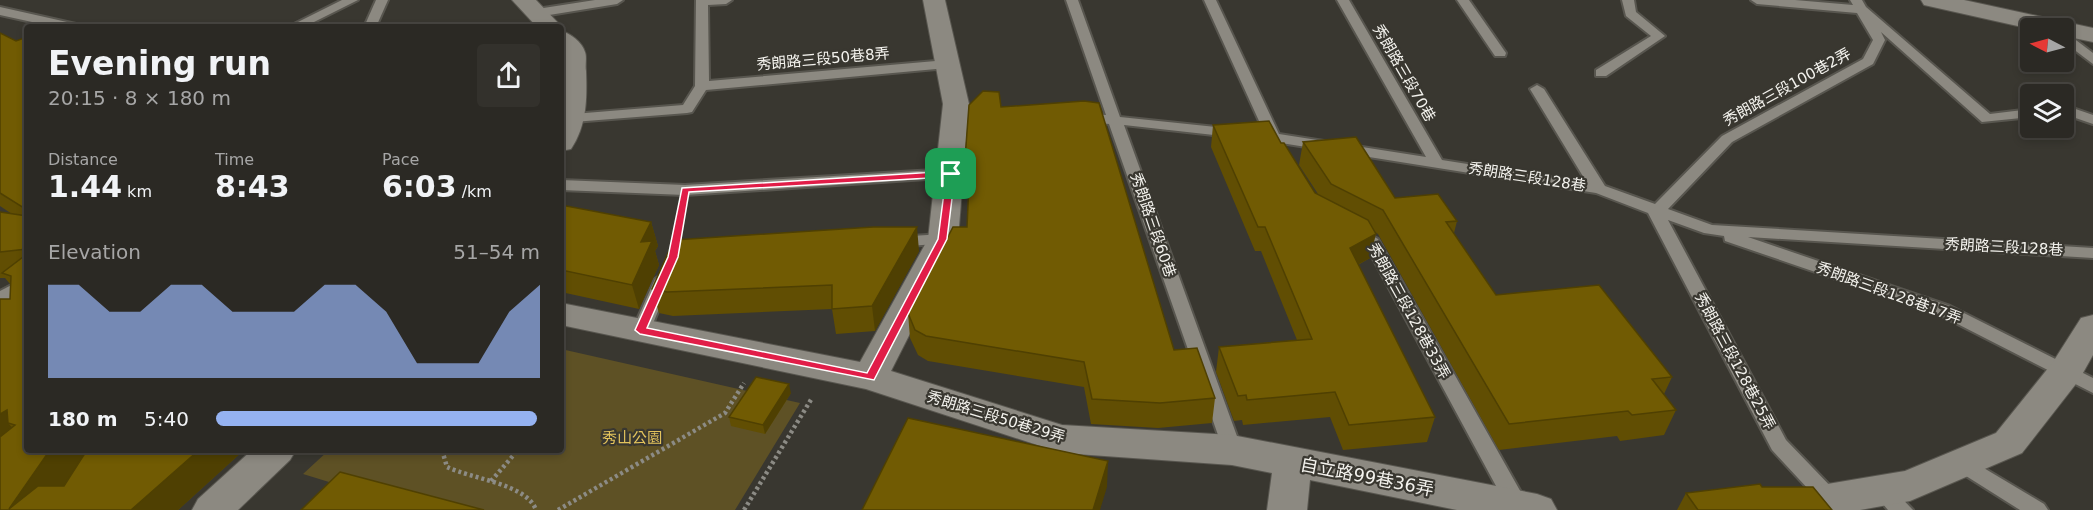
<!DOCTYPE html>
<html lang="en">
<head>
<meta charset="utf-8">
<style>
  body { margin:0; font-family:"DejaVu Sans","Noto Sans TC",sans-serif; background:#33312c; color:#f1f3f6; height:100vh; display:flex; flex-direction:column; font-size:22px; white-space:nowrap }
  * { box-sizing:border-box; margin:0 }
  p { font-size:20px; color:#a6a6a6 }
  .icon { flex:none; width:33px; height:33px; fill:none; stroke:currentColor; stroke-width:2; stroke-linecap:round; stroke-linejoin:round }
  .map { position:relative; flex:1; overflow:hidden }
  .sheet { position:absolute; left:24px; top:24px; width:540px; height:429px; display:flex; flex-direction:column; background:#2b2924; border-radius:6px; box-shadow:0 3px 9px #0003,0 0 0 2px #474541 }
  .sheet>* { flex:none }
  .needle { width:39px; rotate:276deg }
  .controls { position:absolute; left:2020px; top:18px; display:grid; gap:12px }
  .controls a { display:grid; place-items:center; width:54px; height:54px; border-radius:6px; background:#2b2924; box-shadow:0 3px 9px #0003,0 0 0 2px #474541; font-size:30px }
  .pin { position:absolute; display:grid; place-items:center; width:51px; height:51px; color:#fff; margin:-26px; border-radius:12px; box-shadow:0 3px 9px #0006 }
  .round { display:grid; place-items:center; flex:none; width:63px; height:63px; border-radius:6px; background:#33312c }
  .overview { display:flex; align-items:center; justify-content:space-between; height:102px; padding:0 24px }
  h1 { font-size:33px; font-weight:600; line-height:45px }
  .figures { display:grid; grid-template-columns:repeat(3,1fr); gap:9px; height:102px; padding:6px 24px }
  .figures div { display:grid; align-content:center }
  .figures b { font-size:30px; font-weight:600 }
  .figures small { font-size:16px; font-weight:400 }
  .figures p { font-size:16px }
  .chart { height:168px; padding:12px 24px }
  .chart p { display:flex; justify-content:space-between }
  .chart svg { width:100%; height:108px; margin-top:6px; fill:#95b2f1; opacity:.7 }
  ul { padding:0 24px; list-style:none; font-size:20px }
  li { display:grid; grid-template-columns:96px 72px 1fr; align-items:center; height:45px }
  li i { height:15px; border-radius:8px; background:#95b2f1 }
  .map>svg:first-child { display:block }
  .green { fill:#5e5125 }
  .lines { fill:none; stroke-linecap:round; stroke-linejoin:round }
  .lane-casing { stroke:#58564f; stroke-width:4 }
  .street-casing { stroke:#58564f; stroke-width:2 }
  .path-far1 { stroke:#8c8b85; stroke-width:3; stroke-dasharray:2 2; stroke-linecap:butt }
  .path { stroke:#8c8b85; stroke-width:4.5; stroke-dasharray:3 3; stroke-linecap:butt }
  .lane { fill:#8c8981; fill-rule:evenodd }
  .street { fill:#8c8981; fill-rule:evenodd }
  .wall { fill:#614e03 }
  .shaded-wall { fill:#4f4002 }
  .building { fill:#715b03; stroke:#4f4002; stroke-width:1.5 }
  .route { fill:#e11d48; stroke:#fff; stroke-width:1.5; fill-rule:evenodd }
  .labels { text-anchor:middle; stroke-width:4.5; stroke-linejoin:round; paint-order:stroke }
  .street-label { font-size:15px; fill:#f3f2ed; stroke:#393730 }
  .park-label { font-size:15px; fill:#e3c35c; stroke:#393730 }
  .near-street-label { font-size:18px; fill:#f3f2ed; stroke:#393730 }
</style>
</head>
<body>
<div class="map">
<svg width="2093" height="510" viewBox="0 0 2093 510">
  <rect width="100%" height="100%" fill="#393730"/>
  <path class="green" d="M561,349L800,403L735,510H420L303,474L329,450H561Z"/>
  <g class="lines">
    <defs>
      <g id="lane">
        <path d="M342,0H358L304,27H288Z"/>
        <path d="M376,0H388L376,27H364Z"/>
        <path d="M595,0H623L617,4L537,17L531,13L537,9Z"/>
        <path d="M696,0H732L726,4L708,5L709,81L947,60L954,64L947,68L706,90L692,112L687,113L561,123V115L683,105L695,86Z"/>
        <path d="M1066,0H1078L1120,117L1264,132L1204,0H1216L1279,134L1426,157L1337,0H1349L1442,160L1587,183L1530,89L1537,85L1544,89L1605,186L1655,204L1722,136L1863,59L1873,40L1857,13L1757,4L1751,0H1795L1853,5L1850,0H1862L1866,7L1990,114L2031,109V117L1982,122L1881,32L1885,40L1873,64L1732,142L1668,209L1712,225L2093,248V258L1748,237L1950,306L2093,378V393L1938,314L1725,241L1724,236L1704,233L1668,220L1786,440L1837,493L1840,499L1837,505L1830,507L1823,505L1772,450L1648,213L1596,193L1281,143L1275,145L1268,141L1124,125L1242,450L1239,455L1232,458L1225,455L1109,124L1084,121L1077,117L1084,113L1106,115Z"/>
        <path d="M1457,0H1469L1506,53L1505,56H1495Z"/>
        <path d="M1622,0H1634L1636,12L1665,36L1606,76H1596V70L1651,36L1626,16Z"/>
        <path d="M0,7L76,24L78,27H55L0,15Z"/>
        <path d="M2064,31L2093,53V64L2064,42Z"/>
        <path d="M2064,105L2093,115V124L2064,114Z"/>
        <path d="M951,169L956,171L959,174L956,177L685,195L561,190V180L685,185Z"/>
        <path d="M1358,228L1378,239L1531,510H1509L1364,242L1350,233Z"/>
        <path d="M943,234L951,239L949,243L896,247L888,242L896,237Z"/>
        <path d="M663,274L671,279L650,331L647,335H635L632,331L655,279Z"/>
        <path d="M27,277V291L0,305V291Z"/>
        <path d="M1962,455L2044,504L2048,510H2020L1955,469L1952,463L1955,457Z"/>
        <path d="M1881,482L1888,484L1913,510H1888L1871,490L1874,484Z"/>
      </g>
      <g id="street">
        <path d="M512,0H536L562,27H537Z"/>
        <path d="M923,0H945L969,104L958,239L891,371L1062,425L1232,435L1537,494L1551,499L1557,510H1457L1310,480L1307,510H1267L1272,473L1232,465L1062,453L866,389L561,325V303L860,362L928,239L943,104Z"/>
        <path d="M1921,0H1964L2093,28V42L2064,36V28L2031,29L1924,5Z"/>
        <path d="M561,31C570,33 582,42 585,52C587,57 585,65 586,71C587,99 587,125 571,149L561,151Z"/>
        <path d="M2093,315V355L2079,380L2022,453L1910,501L1860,510H1747L1753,499L1767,494L1905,471L1996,433L2053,362L2081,318Z"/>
        <path d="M252,450H296L290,460L238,510H192L198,499Z"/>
      </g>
    </defs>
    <use href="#lane" class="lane-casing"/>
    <use href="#street" class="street-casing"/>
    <path class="path-far1" d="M680,220L681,213"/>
    <g class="path">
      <path d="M675,244L680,219"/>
      <path d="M442,450L447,467C472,479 527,484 536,510"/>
      <path d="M491,481L518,450"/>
      <path d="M558,510L725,413L744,383"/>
      <path d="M744,510L812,398"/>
    </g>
    <use href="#lane" class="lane"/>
    <use href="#street" class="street"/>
  </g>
  <g class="wall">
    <path d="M0,33L16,41L27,37V450H244L178,510H0L11,285L5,278H0V212L12,214L0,206Z"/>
    <path d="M1001,107L1174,350L1215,398L1212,423L1158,428L1091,424L1084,387L928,361L918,355L910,338L908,313L967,227L969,184L966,182L965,159Z"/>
    <path d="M1213,125L1281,143L1315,193L1318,194L1299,165L1303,142L1395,198L1457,221L1454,233L1496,295L1672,377L1664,394L1676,410L1664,435L1620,441L1617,436L1499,450L1378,234L1375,232L1370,258L1358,265L1435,417L1427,442L1343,450L1330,417L1243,425L1242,420L1234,421L1216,372L1219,347L1297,340L1261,251H1255L1211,147Z"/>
    <path d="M561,205L651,222L658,246L655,251L659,265L639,309L561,292Z"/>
    <path d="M919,251L875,331L836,334L832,309L673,316L659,313L652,289Z"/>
    <path d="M791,393L765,434L731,426L729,417Z"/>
    <path d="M1762,487L1832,510H1677L1686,493Z"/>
  </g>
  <g class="shaded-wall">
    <path d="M651,222L658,246L655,251L659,265L639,309L632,285L641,242Z"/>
    <path d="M917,227L919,251L875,331L872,306Z"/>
    <path d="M1376,234L1370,258L1344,272L1350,248Z"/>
    <path d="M789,384L791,393L765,434L763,425Z"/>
    <path d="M7,410L15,425L8,423L22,438L0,452V414Z"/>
    <path d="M50,450H88L47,510L9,509Z"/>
    <path d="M199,450H244L178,510H131Z"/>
    <path d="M1108,461L1107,487L1100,510H1093Z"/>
  </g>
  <g class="building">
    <path d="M0,33L16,41L27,37V210L0,193Z"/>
    <path d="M983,91L999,92L1001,107L1084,101L1099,103L1174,350L1197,348L1215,398L1160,403L1092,399L1084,362L926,336L915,330L908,313L953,227H967L970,162L965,159L969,105Z"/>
    <path d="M1269,121L1281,143H1284L1315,193L1368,220L1376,234L1350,248L1435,417L1349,425L1335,392L1247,400L1246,395L1238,396L1219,347L1312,339L1265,227H1258L1213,125Z"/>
    <path d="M1356,137L1395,198L1438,194L1457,221L1446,222L1496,295L1599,285L1672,377L1652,379L1676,410L1632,415L1628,411L1509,424L1383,210L1331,184L1303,142Z"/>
    <path d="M561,205L651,222L641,242L652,241L632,285L561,270Z"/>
    <path d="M0,212L27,216V249L0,252Z"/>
    <path d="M873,227H917L872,306L832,309V285L667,292L652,289L674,240Z"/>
    <path d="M27,254V450H50L9,509L38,486H64L87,450H199L131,510H0V437L15,425L8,423L7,410L0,414V299H10L11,276L2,273Z"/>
    <path d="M756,377L789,384L763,425L729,417Z"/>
    <path d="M908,418L1108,461L1093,510H862Z"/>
    <path d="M340,472L484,510H301Z"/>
    <path d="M1760,484L1762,487H1813L1832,510H1698L1686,493Z"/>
  </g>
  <path class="route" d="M951,171L955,174L947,239L874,380L640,334L635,330L668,257L682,188ZM946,177L938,239L867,373L647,328L678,257L689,192Z"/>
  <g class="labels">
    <g class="street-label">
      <text transform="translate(823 59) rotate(-5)" y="5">秀朗路三段50巷8弄</text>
      <text transform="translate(1404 73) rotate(60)" y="5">秀朗路三段70巷</text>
      <text transform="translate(1787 87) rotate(-29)" y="5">秀朗路三段100巷2弄</text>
      <text transform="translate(1527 177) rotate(9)" y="5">秀朗路三段128巷</text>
      <text transform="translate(1153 225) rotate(71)" y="5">秀朗路三段60巷</text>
      <text transform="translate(2004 247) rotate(3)" y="5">秀朗路三段128巷</text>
      <text transform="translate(1889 293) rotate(20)" y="5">秀朗路三段128巷17弄</text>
      <text transform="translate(1409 311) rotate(61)" y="5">秀朗路三段128巷33弄</text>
      <text transform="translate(1735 361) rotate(62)" y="5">秀朗路三段128巷25弄</text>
      <text transform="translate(996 417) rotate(17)" y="5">秀朗路三段50巷29弄</text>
    </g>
    <g class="park-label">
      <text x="632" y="443">秀山公園</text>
    </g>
    <g class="near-street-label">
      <text transform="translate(1367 477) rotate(11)" y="6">自立路99巷36弄</text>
    </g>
  </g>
</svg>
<div class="controls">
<a><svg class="needle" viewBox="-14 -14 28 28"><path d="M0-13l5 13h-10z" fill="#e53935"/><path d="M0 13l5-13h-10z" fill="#a6a6a6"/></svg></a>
<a><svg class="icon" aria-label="layers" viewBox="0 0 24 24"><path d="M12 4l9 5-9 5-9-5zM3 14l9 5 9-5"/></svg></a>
</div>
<div class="pin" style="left:951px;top:174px;background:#1e9e55"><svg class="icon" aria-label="arrive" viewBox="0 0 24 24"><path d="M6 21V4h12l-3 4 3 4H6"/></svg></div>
<section class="sheet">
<div class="overview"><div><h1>Evening run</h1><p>20:15 · 8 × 180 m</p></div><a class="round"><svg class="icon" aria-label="share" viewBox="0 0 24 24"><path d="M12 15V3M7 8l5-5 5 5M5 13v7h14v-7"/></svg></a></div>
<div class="figures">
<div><p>Distance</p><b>1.44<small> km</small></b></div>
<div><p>Time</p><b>8:43</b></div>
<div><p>Pace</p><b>6:03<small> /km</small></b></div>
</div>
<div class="chart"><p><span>Elevation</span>51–54 m</p>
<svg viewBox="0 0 160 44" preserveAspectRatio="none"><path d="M0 44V6L10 6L20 17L30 17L40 6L50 6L60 17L70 17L80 17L90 6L100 6L110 17L120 38L130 38L140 38L150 17L160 6V44z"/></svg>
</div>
<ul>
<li><b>180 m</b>5:40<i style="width:99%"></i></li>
</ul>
</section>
</div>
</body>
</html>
